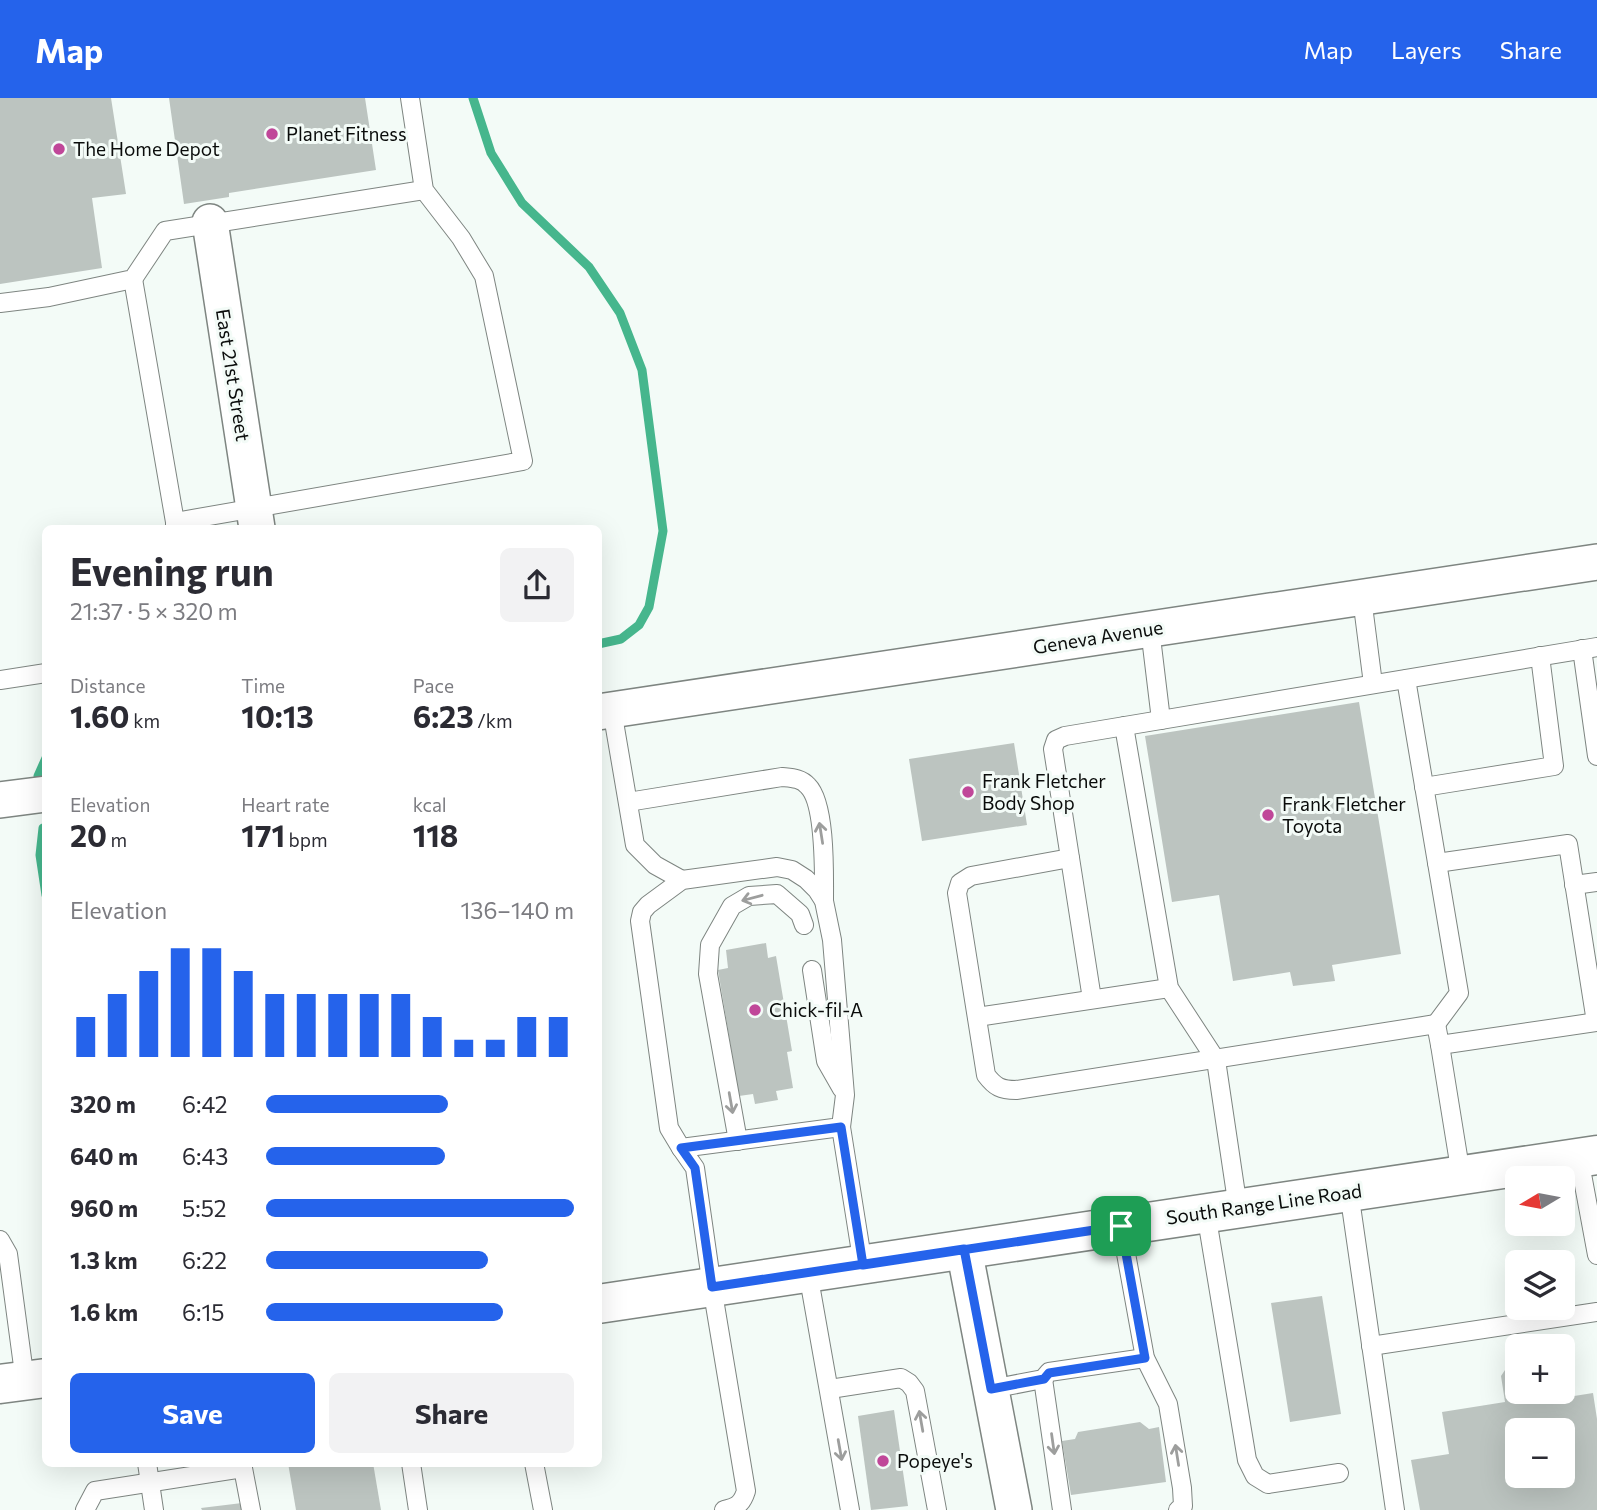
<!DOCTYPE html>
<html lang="en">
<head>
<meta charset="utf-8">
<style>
  body { margin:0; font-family:Commissioner,sans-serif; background:#f2f2f3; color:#2b2b33; height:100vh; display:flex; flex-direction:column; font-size:26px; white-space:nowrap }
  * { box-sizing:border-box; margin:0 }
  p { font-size:23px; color:#7c7c81 }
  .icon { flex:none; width:38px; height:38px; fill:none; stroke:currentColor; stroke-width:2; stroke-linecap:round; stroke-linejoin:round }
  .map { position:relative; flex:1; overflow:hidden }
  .panel { position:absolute; left:42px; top:427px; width:560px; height:942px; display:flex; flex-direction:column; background:#fff; border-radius:10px; box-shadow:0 7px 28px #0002 }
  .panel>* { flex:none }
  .needle { width:46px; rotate:260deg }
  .buttons { position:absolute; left:1505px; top:1068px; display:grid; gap:14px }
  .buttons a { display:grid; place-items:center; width:70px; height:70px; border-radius:10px; background:#fff; box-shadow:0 7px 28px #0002; font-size:35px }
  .pin { position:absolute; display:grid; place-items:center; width:60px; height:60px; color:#fff; margin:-30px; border-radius:14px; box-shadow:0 4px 10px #0006 }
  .round { display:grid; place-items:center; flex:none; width:74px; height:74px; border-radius:10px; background:#f2f2f3 }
  .summary { display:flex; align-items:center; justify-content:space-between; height:119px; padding:0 28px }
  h1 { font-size:38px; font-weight:700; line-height:52px }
  .metrics { display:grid; grid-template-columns:repeat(3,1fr); gap:10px; height:119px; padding:7px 28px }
  .metrics div { display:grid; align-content:center }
  .metrics b { font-size:30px; font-weight:700 }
  .metrics small { font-size:19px; font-weight:400 }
  .metrics p { font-size:19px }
  .chart { height:196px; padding:14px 28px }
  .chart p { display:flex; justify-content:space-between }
  .chart svg { width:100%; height:126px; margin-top:7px; stroke:#2563eb; stroke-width:6 }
  .primary-button { display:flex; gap:14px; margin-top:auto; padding:14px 28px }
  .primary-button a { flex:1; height:80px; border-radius:10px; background:#2563eb; color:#fff; font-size:28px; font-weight:700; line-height:80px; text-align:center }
  .primary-button a+a { background:#f2f2f3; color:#2b2b33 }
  ul { padding:0 28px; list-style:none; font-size:23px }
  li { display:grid; grid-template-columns:112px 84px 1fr; align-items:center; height:52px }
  li i { height:18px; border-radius:9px; background:#2563eb }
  header { display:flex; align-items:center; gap:42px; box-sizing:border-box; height:98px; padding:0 35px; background:#2563eb; color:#fff }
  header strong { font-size:33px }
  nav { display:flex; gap:38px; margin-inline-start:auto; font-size:24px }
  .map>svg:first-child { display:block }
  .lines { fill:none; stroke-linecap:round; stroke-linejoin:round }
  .stream { stroke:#46b68d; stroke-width:9 }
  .building { fill:#bcc4c0; fill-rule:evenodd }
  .service-casing { stroke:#7e8581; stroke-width:20 }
  .minor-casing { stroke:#7e8581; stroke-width:38 }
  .primary-casing { stroke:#7e8581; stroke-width:41 }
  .service { stroke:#fff; stroke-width:18 }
  .minor { stroke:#fff; stroke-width:35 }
  .primary { stroke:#fff; stroke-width:38 }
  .oneway { stroke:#9d9e9d }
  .route-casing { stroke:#fff; stroke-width:14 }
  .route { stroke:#2563eb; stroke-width:9 }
  .poi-dot { fill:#c04799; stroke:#f3fbf7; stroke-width:2.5 }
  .labels { text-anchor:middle; stroke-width:6; stroke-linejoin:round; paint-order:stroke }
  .poi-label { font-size:19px; fill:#0a0c0b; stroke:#f3fbf7; text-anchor:start }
  .street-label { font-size:19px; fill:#0a0c0b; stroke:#f3fbf7 }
</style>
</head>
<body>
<header>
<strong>Map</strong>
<nav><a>Map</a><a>Layers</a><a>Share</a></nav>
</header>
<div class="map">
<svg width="1597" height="1412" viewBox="0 0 1597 1412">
  <rect width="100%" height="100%" fill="#f3fbf7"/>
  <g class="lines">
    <g class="stream">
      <path d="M473,0L491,55L522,105L589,169L620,215L642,272L663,433L649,509L639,527L621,541L598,546"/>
      <path d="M38,678L46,660"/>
      <path d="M43,730L40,757L46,797"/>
    </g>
  </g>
  <g class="building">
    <path d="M0,0H111L126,96L92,100L102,170L0,186Z"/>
    <path d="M169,0H365L376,72L229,95V99L184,106Z"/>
    <path d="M1359,604L1401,856L1332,867L1335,883L1293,888L1290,874L1233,883L1219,797L1172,804L1145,638Z"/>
    <path d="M1014,645L1027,727L922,743L909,661Z"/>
    <path d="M766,845L768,860L776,858L792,953L787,954L793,990L776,993L778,1002L755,1006L753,996L739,998L718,872L728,870L726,852Z"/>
    <path d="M1322,1198L1341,1316L1290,1324L1271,1205Z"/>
    <path d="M1517,1263V1293H1547L1549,1302L1593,1295L1597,1321V1412H1420L1411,1362L1449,1356L1442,1314L1505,1304L1501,1278L1507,1269ZM1517,1332H1563V1377H1517Z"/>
    <path d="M894,1312L908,1408L871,1412L858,1318Z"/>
    <path d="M1140,1324L1149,1331L1159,1329L1166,1384L1071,1397L1062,1343L1075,1341L1078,1334Z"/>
    <path d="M288,1365H373L381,1412H296Z"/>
    <path d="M242,1405L243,1412H202L201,1410Z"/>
  </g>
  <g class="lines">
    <defs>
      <g id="service">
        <path d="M133,181L175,424"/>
        <path d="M0,205L49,199L133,181L165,133L424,92"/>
        <path d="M175,430V424L523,363L484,178L461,140L424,92L410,0"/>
        <path d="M1362,500L1373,586"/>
        <path d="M1150,531L1161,622"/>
        <path d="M1597,549L1065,638L1056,642L1053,651L1070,760L971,778L960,785L957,795L986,977C995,989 1001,992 1016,992L1436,926L1440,947L1597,924"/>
        <path d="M1582,551L1597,658"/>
        <path d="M1406,581L1459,895L1436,926"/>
        <path d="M0,582L46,575"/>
        <path d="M612,612L635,747L655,767L682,782"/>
        <path d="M1124,628L1169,890L1216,962L1238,1110"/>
        <path d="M1424,689L1554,668L1540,558"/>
        <path d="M628,704L782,679C792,680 801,680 808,688C826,706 824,777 824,803"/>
        <path d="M1070,760L1092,901"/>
        <path d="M1437,765L1568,746L1596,924"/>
        <path d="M777,769L792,772L806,781L817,792L824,803L832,842L845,997L841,1029L681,1050L669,1030L640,823L642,814L648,807L682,782Z"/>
        <path d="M1574,787L1597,784"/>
        <path d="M812,872L826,963L842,991"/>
        <path d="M977,919L1169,890"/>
        <path d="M1440,947L1461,1077"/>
        <path d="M841,1029L863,1167"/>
        <path d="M738,1043L708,876L710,847L732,808L749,798L777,796L800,816L804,827"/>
        <path d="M681,1050L695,1070L712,1189L746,1393C742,1406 737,1409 724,1412"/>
        <path d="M1579,1060L1597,1157"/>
        <path d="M1349,1094L1395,1412"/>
        <path d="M1206,1115L1247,1362L1255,1378L1268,1386L1339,1375"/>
        <path d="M1121,1128L1145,1260L1168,1306L1182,1390L1183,1408L1178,1412"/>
        <path d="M0,1142L8,1156L25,1283"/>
        <path d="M808,1175L850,1412"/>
        <path d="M1371,1248L1597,1214"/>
        <path d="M1043,1281L1062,1412"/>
        <path d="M830,1291L901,1280L909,1285L915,1293L937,1412"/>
        <path d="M991,1291L1043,1281L1049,1274L1145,1260"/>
        <path d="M147,1365L154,1412"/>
        <path d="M242,1365L251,1412"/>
        <path d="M411,1365L418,1412"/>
        <path d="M534,1365L543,1412"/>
        <path d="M85,1412L95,1393L243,1370"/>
      </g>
      <g id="minor">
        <path d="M210,124L257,430"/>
        <path d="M598,614L1597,464"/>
        <path d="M0,702L46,696"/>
        <path d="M964,1151L1014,1412"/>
      </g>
      <g id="primary">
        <path d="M598,1206L1597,1057"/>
        <path d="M0,1286L46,1280"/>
      </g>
    </defs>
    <use href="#service" class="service-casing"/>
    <use href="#minor" class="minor-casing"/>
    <use href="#primary" class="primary-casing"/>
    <use href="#service" class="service"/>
    <use href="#minor" class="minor"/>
    <use href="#primary" class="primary"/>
  </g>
  <defs><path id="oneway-shaft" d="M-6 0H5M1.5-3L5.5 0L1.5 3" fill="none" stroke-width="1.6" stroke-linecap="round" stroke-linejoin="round" transform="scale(1.75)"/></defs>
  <g class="oneway">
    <use href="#oneway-shaft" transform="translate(821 735) rotate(-99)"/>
    <use href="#oneway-shaft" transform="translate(752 800) rotate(165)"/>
    <use href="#oneway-shaft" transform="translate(731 1005) rotate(80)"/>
    <use href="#oneway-shaft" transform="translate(921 1323) rotate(-100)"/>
    <use href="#oneway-shaft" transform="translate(1053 1346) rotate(82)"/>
    <use href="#oneway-shaft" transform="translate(840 1352) rotate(80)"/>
    <use href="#oneway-shaft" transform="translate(1177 1357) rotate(-99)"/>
  </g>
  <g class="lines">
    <defs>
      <path id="route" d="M1121,1128L863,1167L841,1029L681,1050L695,1070L712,1189L964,1151L991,1291L1044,1281L1049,1275L1145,1260L1121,1128"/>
    </defs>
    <use href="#route" class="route-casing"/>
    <use href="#route" class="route"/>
  </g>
  <g class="poi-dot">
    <circle cx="272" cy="36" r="7"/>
    <circle cx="59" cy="51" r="7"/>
    <circle cx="968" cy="694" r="7"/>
    <circle cx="1268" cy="717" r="7"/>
    <circle cx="755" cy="912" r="7"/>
    <circle cx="883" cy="1363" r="7"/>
  </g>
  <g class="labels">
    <g class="poi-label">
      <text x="286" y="43">Planet Fitness</text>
      <text x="73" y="58">The Home Depot</text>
      <text x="982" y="690">Frank Fletcher<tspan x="982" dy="22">Body Shop</tspan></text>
      <text x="1282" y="713">Frank Fletcher<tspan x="1282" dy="22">Toyota</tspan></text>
      <text x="769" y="919">Chick-fil-A</text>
      <text x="897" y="1370">Popeye's</text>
    </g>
    <g class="street-label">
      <text transform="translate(233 277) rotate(81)" y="7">East 21st Street</text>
      <text transform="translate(1098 539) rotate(-9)" y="7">Geneva Avenue</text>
      <text transform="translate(1264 1106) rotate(-8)" y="7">South Range Line Road</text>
    </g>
  </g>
</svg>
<div class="buttons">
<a><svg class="needle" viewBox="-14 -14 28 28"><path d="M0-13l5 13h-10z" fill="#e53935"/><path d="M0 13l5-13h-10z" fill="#7c7c81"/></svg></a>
<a><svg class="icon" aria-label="layers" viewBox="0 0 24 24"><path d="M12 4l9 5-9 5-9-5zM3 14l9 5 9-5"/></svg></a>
<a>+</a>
<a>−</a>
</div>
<div class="pin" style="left:1121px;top:1128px;background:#1e9e55"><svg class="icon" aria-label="arrive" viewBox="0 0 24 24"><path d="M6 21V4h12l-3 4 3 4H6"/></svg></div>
<section class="panel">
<div class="summary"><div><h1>Evening run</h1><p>21:37 · 5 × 320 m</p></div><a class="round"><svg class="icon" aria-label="share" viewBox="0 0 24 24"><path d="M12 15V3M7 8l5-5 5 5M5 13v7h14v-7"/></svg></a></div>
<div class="metrics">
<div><p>Distance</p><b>1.60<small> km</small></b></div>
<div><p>Time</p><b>10:13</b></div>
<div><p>Pace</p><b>6:23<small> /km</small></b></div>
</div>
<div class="metrics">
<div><p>Elevation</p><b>20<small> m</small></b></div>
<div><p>Heart rate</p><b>171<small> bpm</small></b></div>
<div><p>kcal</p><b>118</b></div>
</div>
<div class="chart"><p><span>Elevation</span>136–140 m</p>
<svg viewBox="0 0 160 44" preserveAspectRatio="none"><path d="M5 44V30M15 44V22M25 44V14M35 44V6M45 44V6M55 44V14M65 44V22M75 44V22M85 44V22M95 44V22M105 44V22M115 44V30M125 44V38M135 44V38M145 44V30M155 44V30"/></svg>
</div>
<ul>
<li><b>320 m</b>6:42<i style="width:59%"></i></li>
<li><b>640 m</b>6:43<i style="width:58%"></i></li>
<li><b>960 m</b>5:52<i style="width:100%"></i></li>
<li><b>1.3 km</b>6:22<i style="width:72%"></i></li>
<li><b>1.6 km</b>6:15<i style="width:77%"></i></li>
</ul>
<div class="primary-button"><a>Save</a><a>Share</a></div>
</section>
</div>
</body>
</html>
